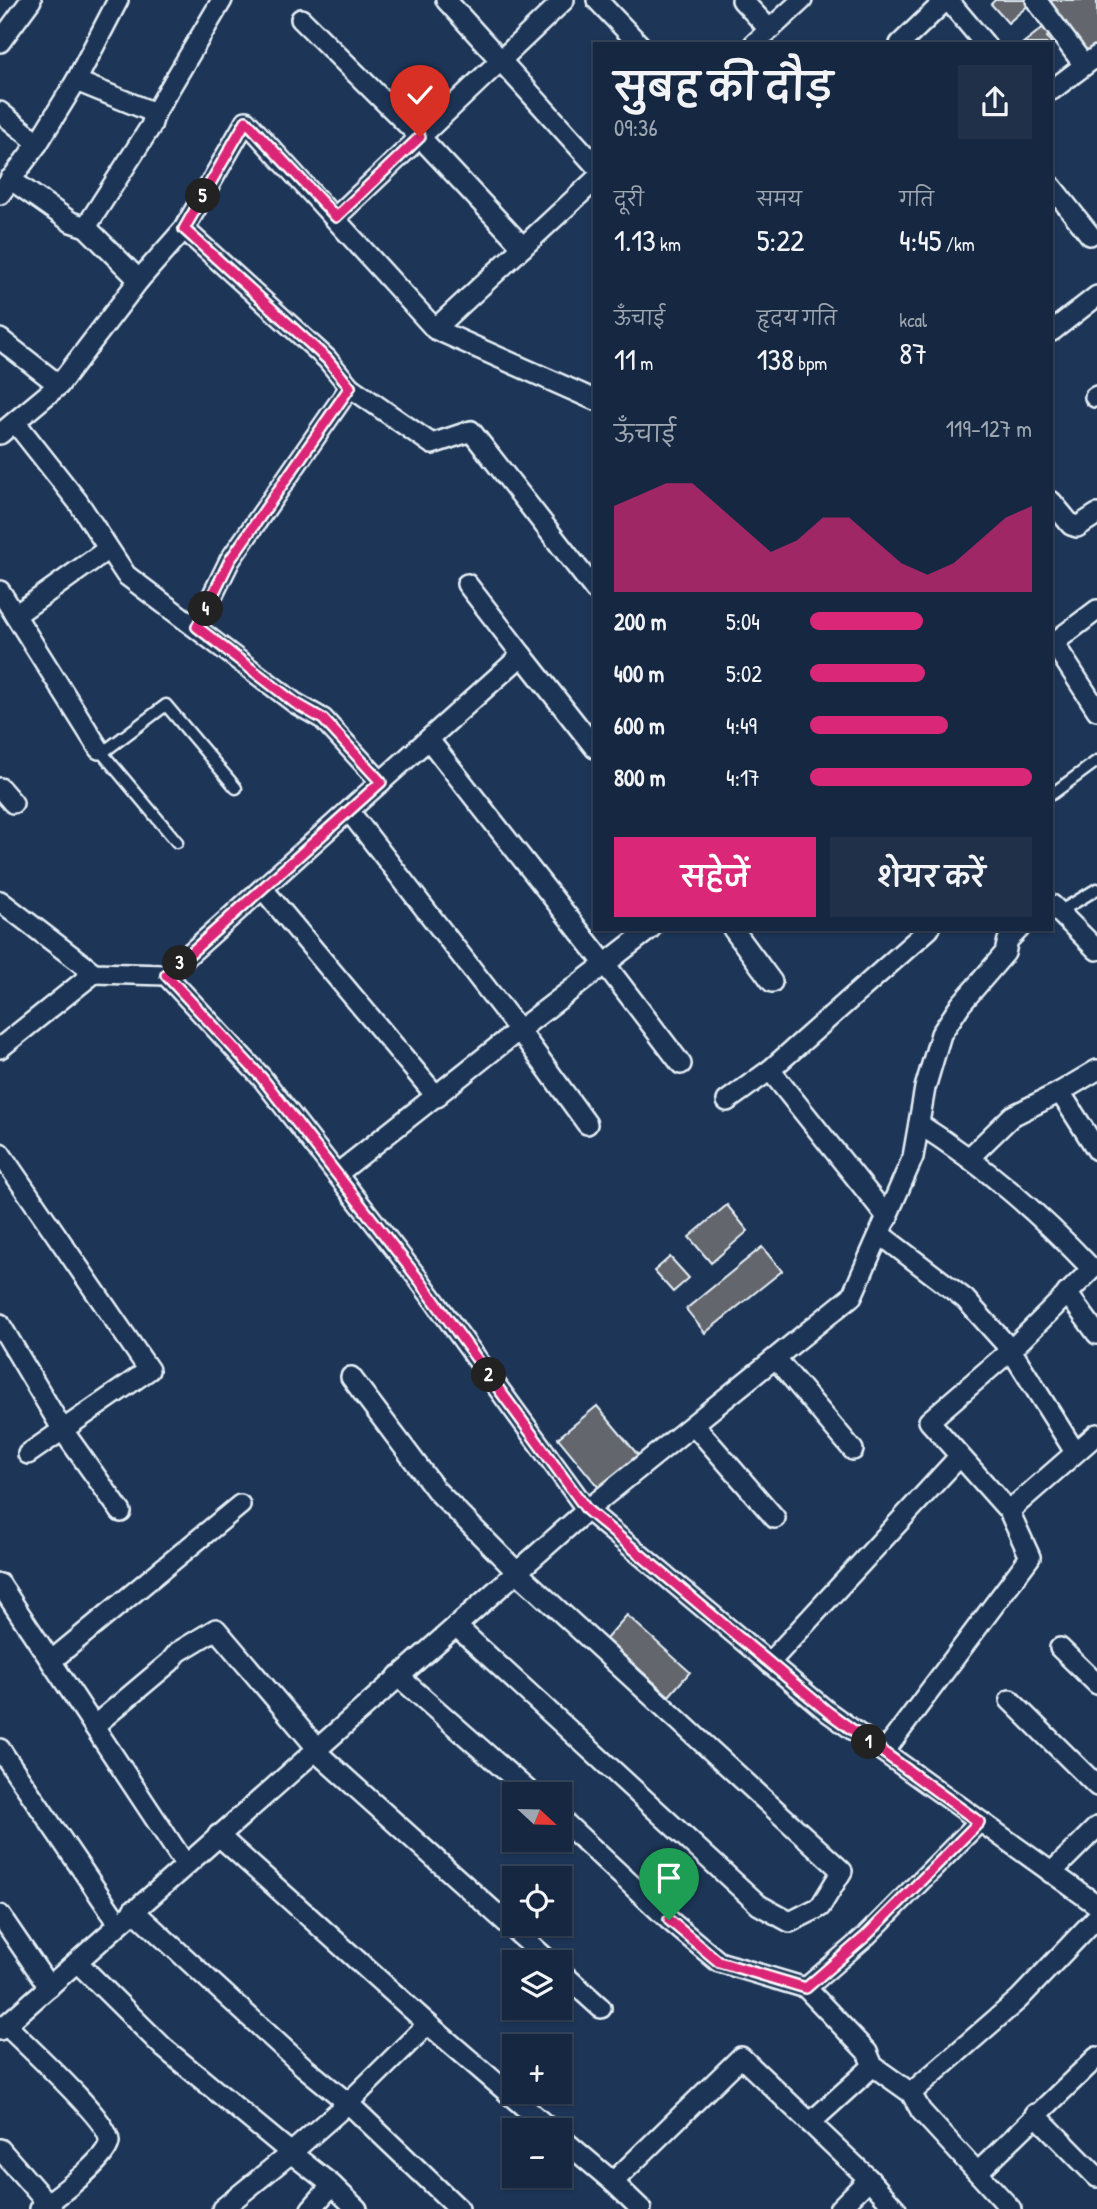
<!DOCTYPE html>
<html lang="hi">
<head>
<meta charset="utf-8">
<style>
  body { margin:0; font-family:"Patrick Hand","Playpen Sans Deva",sans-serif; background:#1f3048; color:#f1f3f6; height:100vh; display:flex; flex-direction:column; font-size:26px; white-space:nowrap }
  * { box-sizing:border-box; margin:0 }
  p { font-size:23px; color:#9ea6b1 }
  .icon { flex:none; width:38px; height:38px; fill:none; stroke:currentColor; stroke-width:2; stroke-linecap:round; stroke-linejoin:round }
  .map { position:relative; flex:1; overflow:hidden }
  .sheet { position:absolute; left:593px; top:42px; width:460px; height:889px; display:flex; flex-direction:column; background:#162841; border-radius:0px; box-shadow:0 2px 5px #0004,0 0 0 2px #35445a }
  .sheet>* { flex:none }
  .needle { width:46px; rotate:112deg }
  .controls { position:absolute; left:502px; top:1782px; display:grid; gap:14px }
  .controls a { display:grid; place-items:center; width:70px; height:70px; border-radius:0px; background:#162841; box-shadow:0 2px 5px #0004,0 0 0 2px #35445a; font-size:35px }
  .pin { position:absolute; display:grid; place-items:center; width:60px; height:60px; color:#fff; margin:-72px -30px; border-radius:50% 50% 50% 0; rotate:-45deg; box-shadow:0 0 7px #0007 }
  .pin .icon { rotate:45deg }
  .km { position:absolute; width:35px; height:35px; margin:-18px; border-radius:50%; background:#222; color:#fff; font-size:19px; line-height:35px; text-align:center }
  .round { display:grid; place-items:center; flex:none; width:74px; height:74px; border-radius:0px; background:#1f3048 }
  .summary { display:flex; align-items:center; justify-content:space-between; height:119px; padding:0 21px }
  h1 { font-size:38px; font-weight:600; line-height:52px }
  .metrics { display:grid; grid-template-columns:repeat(3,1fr); gap:10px; height:119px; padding:7px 21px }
  .metrics div { display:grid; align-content:center }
  .metrics b { font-size:30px; font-weight:600 }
  .metrics small { font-size:19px; font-weight:400 }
  .metrics p { font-size:19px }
  .chart { height:196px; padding:14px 21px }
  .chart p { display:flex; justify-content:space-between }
  .chart svg { width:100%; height:126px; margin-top:7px; fill:#db2777; opacity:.7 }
  .action { display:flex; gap:14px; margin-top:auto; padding:14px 21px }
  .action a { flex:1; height:80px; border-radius:0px; background:#db2777; color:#fff; font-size:28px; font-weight:600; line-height:80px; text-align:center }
  .action a+a { background:#1f3048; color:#f1f3f6 }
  ul { padding:0 21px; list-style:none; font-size:23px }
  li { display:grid; grid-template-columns:112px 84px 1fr; align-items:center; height:52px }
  li i { height:18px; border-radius:9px; background:#db2777 }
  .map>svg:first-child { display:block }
  .building { fill:#63666d; stroke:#e8f1f8; stroke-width:2 }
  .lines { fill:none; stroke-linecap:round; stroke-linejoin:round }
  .lane-casing { stroke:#e8f1f8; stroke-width:15 }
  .street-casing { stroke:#e8f1f8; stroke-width:24 }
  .lane { stroke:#1d3557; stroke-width:10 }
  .street { stroke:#1d3557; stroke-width:19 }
  .route-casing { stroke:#fff; stroke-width:14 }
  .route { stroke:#db2777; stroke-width:9 }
</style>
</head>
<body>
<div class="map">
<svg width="1097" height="2209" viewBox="0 0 1097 2209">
  <rect width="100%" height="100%" fill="#1d3557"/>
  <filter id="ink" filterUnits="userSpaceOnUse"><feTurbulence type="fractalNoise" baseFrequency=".0143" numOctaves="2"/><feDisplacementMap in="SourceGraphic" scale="14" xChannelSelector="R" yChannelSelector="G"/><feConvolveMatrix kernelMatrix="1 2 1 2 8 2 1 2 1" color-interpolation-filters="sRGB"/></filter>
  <g filter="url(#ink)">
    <g class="building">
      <path d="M995,0H1029L1031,3L1008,23L991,4Z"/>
      <path d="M1053,0H1097V48L1088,54L1049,3Z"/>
      <path d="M1045,26L1051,34L1047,37L1052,44H1022Z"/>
      <path d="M727,1205L748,1231L711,1263L689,1237Z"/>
      <path d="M762,1247L782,1271L705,1333L686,1309Z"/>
      <path d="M670,1257L689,1278L673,1292L654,1271Z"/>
      <path d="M597,1406L638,1455L599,1488L558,1438Z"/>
      <path d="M627,1615L690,1672L669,1696L606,1639Z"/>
    </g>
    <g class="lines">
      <defs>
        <g id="lane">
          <path d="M99,749L177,842"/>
          <path d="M102,753L166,705L236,788"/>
          <path d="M1052,794L1097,761"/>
          <path d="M1059,912L1097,889"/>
        </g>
        <g id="street">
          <path d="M446,0L595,165"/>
          <path d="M597,0L639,44"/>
          <path d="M742,0L769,29"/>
          <path d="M948,0L985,44"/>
          <path d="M1036,0L1084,65"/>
          <path d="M301,19L420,137L523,247"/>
          <path d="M0,42L31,0"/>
          <path d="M754,44L802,0"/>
          <path d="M900,44L946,0"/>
          <path d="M76,81L155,113"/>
          <path d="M1052,90L1097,56"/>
          <path d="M0,112L38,143"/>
          <path d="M10,179L71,222L86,227L139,280"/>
          <path d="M1052,187L1090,235"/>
          <path d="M0,194L38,143L76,81L118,0"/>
          <path d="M336,217L564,0"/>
          <path d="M86,227L151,126L155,113L222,0"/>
          <path d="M184,229L327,359L350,387L432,444L471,431L595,590"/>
          <path d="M435,329L595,180"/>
          <path d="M1052,331L1097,296"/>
          <path d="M0,339L59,385"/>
          <path d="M1095,397L1097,396"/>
          <path d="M15,422L78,502L126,575L295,703L323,719L381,782"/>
          <path d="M0,434L59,385L139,280L184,229L246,121L435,329L595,400"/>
          <path d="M1052,502L1071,525L1077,527L1097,514"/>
          <path d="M467,584L522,655"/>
          <path d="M0,591L99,749"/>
          <path d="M17,614L108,549"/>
          <path d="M197,627L230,560L350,387"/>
          <path d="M1053,642L1097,710"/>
          <path d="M1052,644L1097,610"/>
          <path d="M595,748L522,655L166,975L262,1078L420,1281L587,1510L828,1712L1097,1905"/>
          <path d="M0,788L13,803"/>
          <path d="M349,811L519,1030L605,964L429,740"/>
          <path d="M263,889L437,1097"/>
          <path d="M0,901L94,973L166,975"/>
          <path d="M1052,905L1097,950"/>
          <path d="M650,929L605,964L681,1064"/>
          <path d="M733,929L772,982"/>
          <path d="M0,1048L94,973"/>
          <path d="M1097,1070L1060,1092L1097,1150"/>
          <path d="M727,1101L770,1070"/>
          <path d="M0,1153L149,1370L28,1454"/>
          <path d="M970,1157L1012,1116L1060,1092"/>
          <path d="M337,1174L519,1030L587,1124"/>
          <path d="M888,1218L770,1070L929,929"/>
          <path d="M881,1235L965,1299L1011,1350L1092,1269C1038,1212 985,1166 919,1124"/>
          <path d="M1067,1293L1097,1334"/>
          <path d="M0,1324L64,1432L121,1512"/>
          <path d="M777,1360L853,1450"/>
          <path d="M351,1377L436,1490L517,1572L842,1871L820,1907L790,1922L759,1905L456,1626"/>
          <path d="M694,1425L775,1518"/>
          <path d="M1075,1452L1011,1350L929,1421L1009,1511L1097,1434"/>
          <path d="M0,1584L185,1864"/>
          <path d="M1060,1648L1097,1684"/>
          <path d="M51,1661L240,1505"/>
          <path d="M769,1663L958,1458"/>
          <path d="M398,1676L532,1794"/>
          <path d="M1010,1700L1097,1786"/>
          <path d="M94,1726L170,1662L178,1652L216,1629L317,1748L322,1757L550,1962"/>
          <path d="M0,1749L119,1924"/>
          <path d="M884,1752L1030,1557L1009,1511"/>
          <path d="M560,1818L669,1920L719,1962L806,1988L867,2052L873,2066L911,2093L921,2111L1011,2209"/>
          <path d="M218,1835L428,2024L551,2130"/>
          <path d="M1051,1873L1097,1827"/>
          <path d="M133,1910L304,2067L348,2103L291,2153L332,2185L311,2209"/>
          <path d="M0,1915L49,1987"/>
          <path d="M77,1962L164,2048L291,2153L222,2209"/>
          <path d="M560,1971L601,2008"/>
          <path d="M806,1988L866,1936L979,1822"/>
          <path d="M428,2024L348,2103L459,2209"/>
          <path d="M6,2025C24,2043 111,2122 109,2142C108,2159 55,2198 40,2209"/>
          <path d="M0,2030L587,1510L852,1296L913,1157L925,1088L941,1034L961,1004L1005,953L1008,940L1019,929"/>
          <path d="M911,2093L1019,1999L1097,1917"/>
          <path d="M1035,2114L1097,2177"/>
          <path d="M810,2123L873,2066"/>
          <path d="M560,2137L613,2182L741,2057L869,2179L839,2209"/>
          <path d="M0,2149L52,2209"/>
          <path d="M978,2172L1097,2057"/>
          <path d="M869,2179L896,2209"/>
          <path d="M613,2182L641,2209"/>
          <path d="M332,2185L357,2209"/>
        </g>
      </defs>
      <use href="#lane" class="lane-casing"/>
      <use href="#street" class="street-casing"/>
      <use href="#lane" class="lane"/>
      <use href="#street" class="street"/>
    </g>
  </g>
  <g class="lines" filter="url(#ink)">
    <defs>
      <path id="route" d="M420,137L336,217L246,121L184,229L327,359L350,387L230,560L197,627L295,703L323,719L381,782L166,975L262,1078L420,1281L587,1510L828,1712L979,1822L866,1936L806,1988L719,1962L669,1920"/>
    </defs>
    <use href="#route" class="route-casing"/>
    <use href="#route" class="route"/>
  </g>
</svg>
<div class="controls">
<a><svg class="needle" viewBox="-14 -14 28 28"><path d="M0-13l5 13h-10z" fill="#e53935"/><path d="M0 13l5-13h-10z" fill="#9ea6b1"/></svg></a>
<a><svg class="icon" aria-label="locate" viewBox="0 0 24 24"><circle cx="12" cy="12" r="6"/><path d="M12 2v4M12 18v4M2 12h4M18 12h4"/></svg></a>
<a><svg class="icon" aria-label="layers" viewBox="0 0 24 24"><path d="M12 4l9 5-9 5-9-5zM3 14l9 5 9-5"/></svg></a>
<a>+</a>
<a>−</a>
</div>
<div class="pin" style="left:669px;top:1920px;background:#1e9e55"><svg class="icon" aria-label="arrive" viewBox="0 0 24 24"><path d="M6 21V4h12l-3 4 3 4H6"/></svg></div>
<div class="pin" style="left:420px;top:137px;background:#d93025"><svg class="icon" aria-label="check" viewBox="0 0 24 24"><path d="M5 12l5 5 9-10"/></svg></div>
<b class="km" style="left:869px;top:1742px">1</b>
<b class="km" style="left:489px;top:1375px">2</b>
<b class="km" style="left:180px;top:963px">3</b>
<b class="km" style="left:206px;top:609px">4</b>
<b class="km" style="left:203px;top:196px">5</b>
<section class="sheet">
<div class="summary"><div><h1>सुबह की दौड़</h1><p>09:36</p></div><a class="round"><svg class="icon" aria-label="share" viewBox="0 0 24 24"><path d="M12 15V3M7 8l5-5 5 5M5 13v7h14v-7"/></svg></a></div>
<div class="metrics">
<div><p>दूरी</p><b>1.13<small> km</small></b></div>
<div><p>समय</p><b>5:22</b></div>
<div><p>गति</p><b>4:45<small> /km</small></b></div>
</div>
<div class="metrics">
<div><p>ऊँचाई</p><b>11<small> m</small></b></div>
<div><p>हृदय गति</p><b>138<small> bpm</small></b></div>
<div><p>kcal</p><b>87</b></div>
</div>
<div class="chart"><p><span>ऊँचाई</span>119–127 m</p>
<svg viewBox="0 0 160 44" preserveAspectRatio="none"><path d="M0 44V14L10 10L20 6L30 6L40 14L50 22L60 30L70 26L80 18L90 18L100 26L110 34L120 38L130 34L140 26L150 18L160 14V44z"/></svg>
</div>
<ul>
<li><b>200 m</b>5:04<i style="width:51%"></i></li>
<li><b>400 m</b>5:02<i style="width:52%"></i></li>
<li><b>600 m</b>4:49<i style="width:62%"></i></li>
<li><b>800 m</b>4:17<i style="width:100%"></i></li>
</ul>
<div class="action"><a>सहेजें</a><a>शेयर करें</a></div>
</section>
</div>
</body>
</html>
